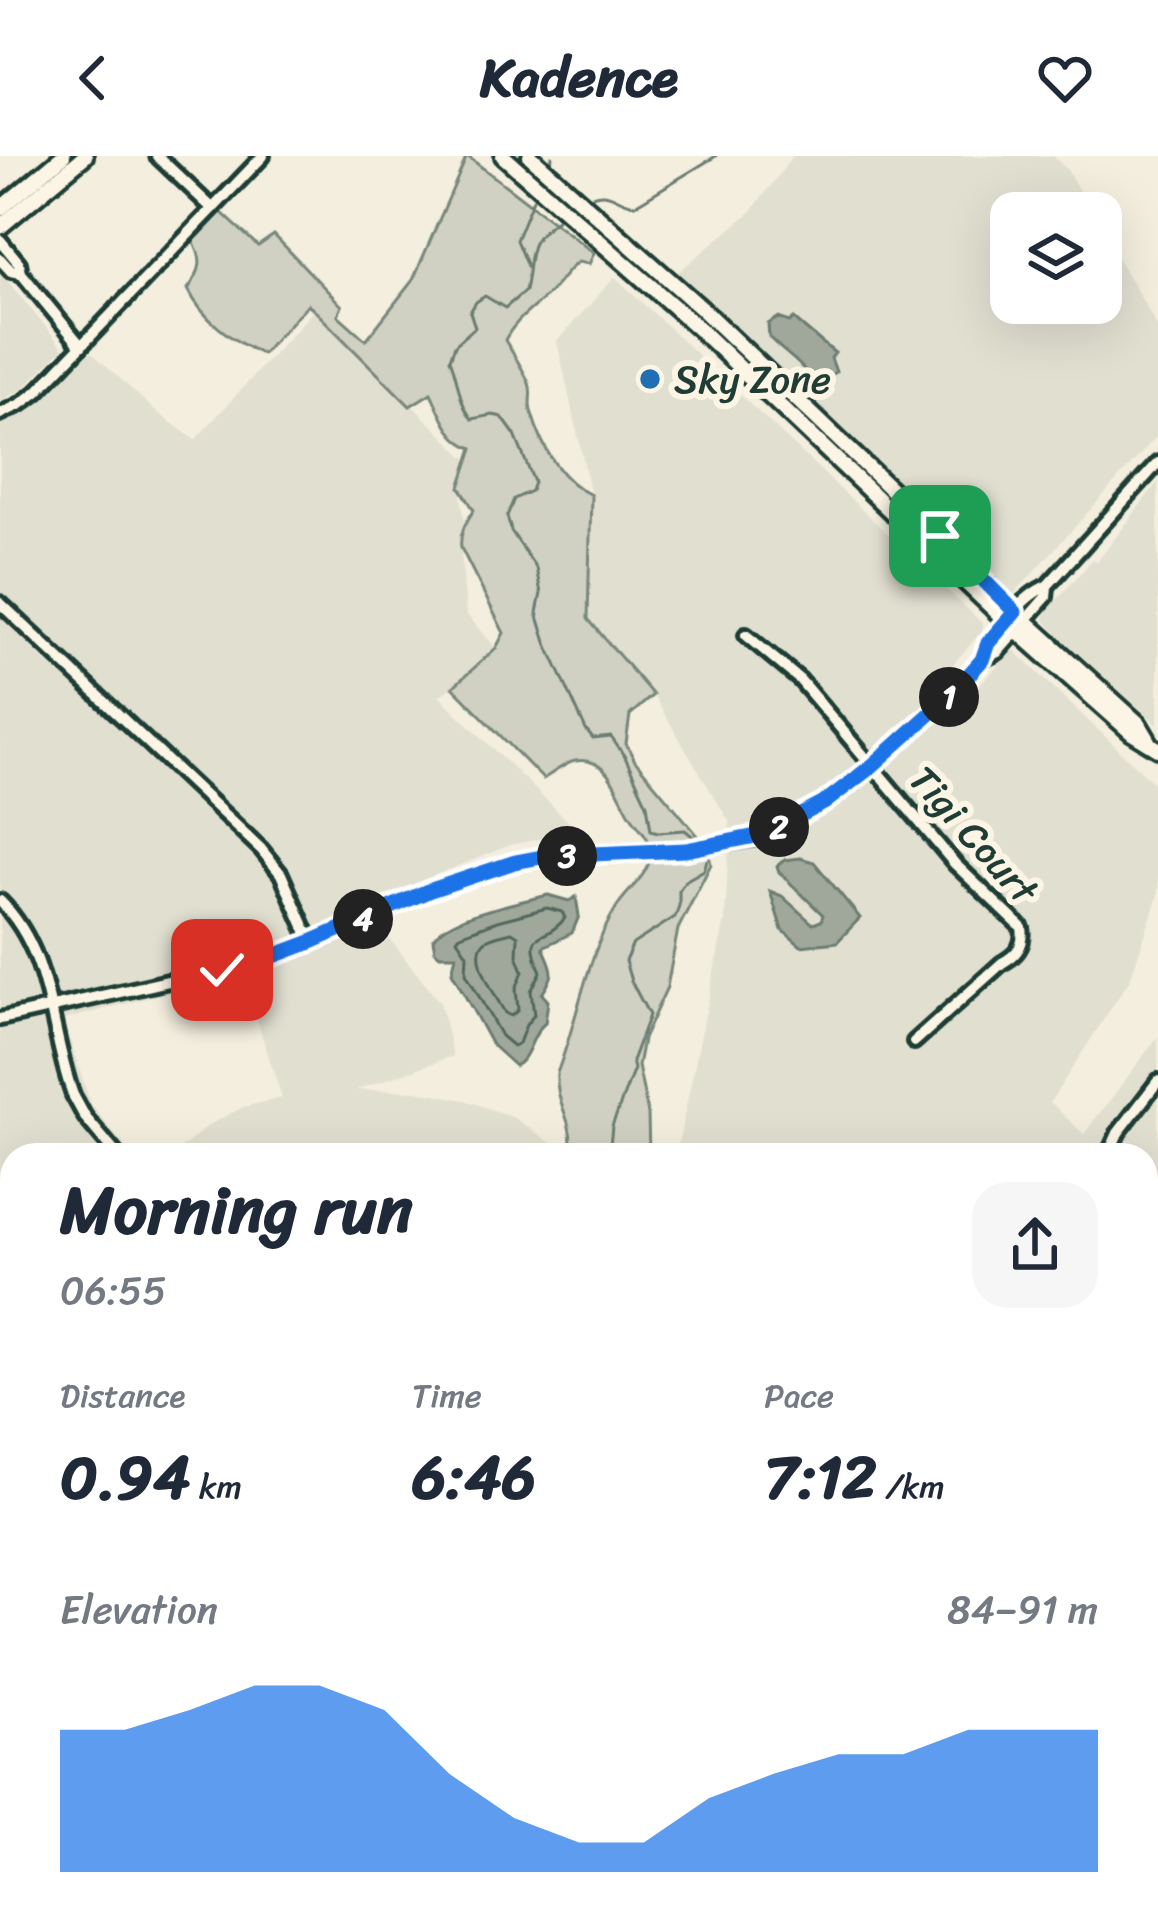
<!DOCTYPE html>
<html lang="en">
<head>
<meta charset="utf-8">
<style>
  body { margin:0; font-family:Sriracha,sans-serif; background:#f6f6f7; color:#1f2937; height:100vh; display:flex; flex-direction:column; font-size:45px; white-space:nowrap }
  * { box-sizing:border-box; margin:0 }
  p { font-size:39px; color:#747a83 }
  .icon { flex:none; width:66px; height:66px; fill:none; stroke:currentColor; stroke-width:2; stroke-linecap:round; stroke-linejoin:round }
  .map { position:relative; flex:1; overflow:hidden }
  .drawer { position:absolute; left:0px; top:987px; width:1158px; height:768px; display:flex; flex-direction:column; background:#fff; border-radius:36px 36px 0 0; box-shadow:0 12px 48px #0002 }
  .drawer>* { flex:none }
  .fabs { position:absolute; left:990px; top:36px; display:grid; gap:24px }
  .fabs a { display:grid; place-items:center; width:132px; height:132px; border-radius:24px; background:#fff; box-shadow:0 12px 48px #0002; font-size:60px }
  .pin { position:absolute; display:grid; place-items:center; width:102px; height:102px; color:#fff; margin:-51px; border-radius:24px; box-shadow:0 6px 18px #0006 }
  .km { position:absolute; width:60px; height:60px; margin:-30px; border-radius:50%; background:#222; color:#fff; font-size:33px; line-height:60px; text-align:center }
  .round { display:grid; place-items:center; flex:none; width:126px; height:126px; border-radius:36px; background:#f6f6f7 }
  .headline { display:flex; align-items:center; justify-content:space-between; height:204px; padding:0 60px }
  h1 { font-size:66px; font-weight:800; line-height:90px }
  .metrics { display:grid; grid-template-columns:repeat(3,1fr); gap:18px; height:204px; padding:12px 60px }
  .metrics div { display:grid; align-content:center }
  .metrics b { font-size:60px; font-weight:800 }
  .metrics small { font-size:33px; font-weight:400 }
  .metrics p { font-size:33px }
  .chart { height:336px; padding:24px 60px }
  .chart p { display:flex; justify-content:space-between }
  .chart svg { width:100%; height:216px; margin-top:12px; fill:#1a73e8; opacity:.7 }
  header { display:flex; justify-content:space-between; align-items:center; height:156px; padding:0 60px; background:#fff; font-size:54px; font-weight:800 }
  .map>svg:first-child { display:block }
  .built { fill:#e1dfd0 }
  .green { fill:#d0d1c2; stroke:#78877b; stroke-width:3 }
  .water { fill:#a0a89b; stroke:#6c7d72; stroke-width:3 }
  .lines { fill:none; stroke-linecap:round; stroke-linejoin:round }
  .shore { stroke:#53685d; stroke-width:3 }
  .stream { stroke:#6c7d72; stroke-width:3 }
  .minor-casing { stroke:#1f3d34; stroke-width:20 }
  .major-casing { stroke:#1f3d34; stroke-width:22 }
  .minor { stroke:#fcf5e5; stroke-width:10 }
  .major { stroke:#fcf5e5; stroke-width:14 }
  .route-casing { stroke:#fff; stroke-width:24 }
  .route { stroke:#1a73e8; stroke-width:15 }
  .poi-dot { fill:#1f6fb2; stroke:#fcf5e5; stroke-width:4.5 }
  .labels { text-anchor:middle; stroke-width:12; stroke-linejoin:round; paint-order:stroke }
  .poi-label { font-size:39px; fill:#1f3d34; stroke:#fcf5e5; text-anchor:start }
  .street-label { font-size:39px; fill:#1f3d34; stroke:#fcf5e5 }
</style>
</head>
<body>
<header><svg class="icon" aria-label="back" viewBox="0 0 24 24"><path d="M15 5l-7 7 7 7"/></svg>Kadence<svg class="icon" aria-label="heart" viewBox="0 0 24 24"><path d="M12 20l-8-8c-3-5 5-10 8-4 3-6 11-1 8 4z"/></svg></header>
<div class="map">
<svg width="1158" height="1755" viewBox="0 0 1158 1755">
  <rect width="100%" height="100%" fill="#f3eede"/>
  <filter id="ink" filterUnits="userSpaceOnUse"><feTurbulence type="fractalNoise" baseFrequency=".00833" numOctaves="2"/><feDisplacementMap in="SourceGraphic" scale="24" xChannelSelector="R" yChannelSelector="G"/><feConvolveMatrix kernelMatrix="1 2 1 2 8 2 1 2 1" color-interpolation-filters="sRGB"/></filter>
  <g filter="url(#ink)">
    <g class="built">
      <path d="M793,0H1053L1067,14L1092,57H1011V147H1101V73L1158,172V279L1013,439L676,118L751,56Z"/>
      <path d="M0,116L63,192L24,232L0,245Z"/>
      <path d="M615,121L983,468L982,475L941,522L963,545L1014,494L1158,631V740L1130,823L1050,946L1084,978L1158,881V1755H0V267L32,248L91,196L154,254L195,284L314,154L469,305L460,331L465,368L460,384L466,458L496,492L453,531L439,540L578,675L510,689L376,743L381,772L440,847L453,900L356,934L417,935L465,944L514,962L569,999H173L209,969L243,951L282,942L242,817L63,864L91,949L131,999H12V1743H1146V999H676L725,764L730,667L653,539L588,463L591,339L557,185Z"/>
      <path d="M1158,326V569L1057,478L1044,463L1046,456L1093,403L1097,406Z"/>
    </g>
    <path class="green" d="M467,0L594,97L589,108L578,106C567,114 561,125 552,134C535,152 516,162 505,184C513,198 523,212 529,227C533,238 528,244 531,255C541,289 559,324 591,339L588,463L653,539L630,559L626,588L635,605L700,682L709,699L711,708L678,773L667,831L643,883L638,910L648,958L649,999H579L571,989C572,962 555,946 557,917C578,863 586,801 616,752C627,734 648,721 651,698C653,684 637,670 630,658C617,637 608,599 575,605C565,607 552,618 543,623L453,531L496,492L504,477L461,392C459,377 466,366 474,354L460,331L473,292C449,285 441,258 431,237L410,250L308,148L262,198C232,185 202,163 188,133C202,114 204,104 192,83L221,56L258,90L274,79L342,150L338,159L366,184L413,124Z"/>
    <g class="water">
      <path d="M778,162L790,166L794,163C807,174 823,188 835,197L831,202L836,216L826,223L813,219L810,221C799,204 782,196 769,181L768,168Z"/>
      <path d="M800,702L814,706L860,762L837,786L801,790L782,774L770,735L782,740L813,768L821,765L823,759L779,716L777,710L784,704Z"/>
      <path d="M548,739L569,745L576,741L579,760L572,777L543,791C553,814 557,816 542,838L548,845L545,867C530,879 532,900 515,910L492,889L452,816L456,799H440L435,795L433,783C450,758 518,747 548,739Z"/>
    </g>
    <g class="lines">
      <g class="shore">
        <path d="M547,752L562,756L565,762C544,790 522,769 541,816L531,835L534,859L526,869L519,887L513,890L501,880L466,817L467,798L457,783L460,779L497,765Z"/>
        <path d="M512,776L518,780L517,799L523,815L516,833L518,854L511,860L505,857C497,842 469,801 484,786C489,780 505,778 512,776Z"/>
      </g>
      <g class="stream">
        <path d="M551,8L552,0"/>
        <path d="M587,42C610,31 613,45 635,49L716,0"/>
        <path d="M557,64C523,87 533,98 525,135L505,152L485,140L476,146L470,156L475,171L455,189L450,203C459,224 458,246 472,263L493,259L502,261L515,279L534,326L531,335L514,343L507,360L511,375L536,412L541,437L537,457L546,486L586,574L593,583L611,581L625,601L647,648L651,674L658,676L685,674L697,684"/>
        <path d="M528,113L516,84L533,43"/>
        <path d="M609,999L612,970L634,913L632,905L649,859L631,825L625,805L633,788L675,761L679,750V734L685,725L704,714L707,704"/>
      </g>
      <defs>
        <g id="minor">
          <path d="M157,0L212,52"/>
          <path d="M0,84L19,107L21,117L81,190"/>
          <path d="M0,103L11,115L21,117"/>
          <path d="M0,258L21,248L37,236L263,0"/>
          <path d="M0,447L261,693L281,718L311,786"/>
          <path d="M746,479L800,524L955,708L1022,772C1025,789 1017,799 1002,807L914,886"/>
          <path d="M982,504C990,480 1023,439 1047,430L1158,307"/>
          <path d="M0,745C53,797 49,874 73,939L85,961L117,999"/>
          <path d="M0,863L266,803L311,786L428,735L516,706L547,700L687,694L752,683L766,678L824,647L872,610L948,542L982,504L998,496L1046,441L1047,430"/>
          <path d="M1108,999L1118,977L1158,925"/>
          <path d="M0,1130L12,1118"/>
          <path d="M1146,1191L1158,1203"/>
        </g>
        <g id="major">
          <path d="M503,0L697,171L1007,466L1132,577L1158,593"/>
          <path d="M530,0L701,152L922,363L1009,450L1139,568L1149,585"/>
          <path d="M0,53L63,0"/>
          <path d="M0,71L85,0"/>
        </g>
      </defs>
      <use href="#minor" class="minor-casing"/>
      <use href="#major" class="major-casing"/>
      <use href="#minor" class="minor"/>
      <use href="#major" class="major"/>
    </g>
  </g>
  <g class="lines" filter="url(#ink)">
    <defs>
      <path id="route" d="M222,814L266,803L311,786L428,735L515,706L547,700L686,694L766,678L824,647L872,610L948,542L982,504L988,487L1015,456L940,380"/>
    </defs>
    <use href="#route" class="route-casing"/>
    <use href="#route" class="route"/>
  </g>
  <circle class="poi-dot" cx="650" cy="223" r="12"/>
  <g class="labels">
    <g class="poi-label">
      <text x="674" y="237">Sky Zone</text>
    </g>
    <g class="street-label">
      <text transform="translate(974 678) rotate(48)" y="14">Tigi Court</text>
    </g>
  </g>
</svg>
<div class="fabs">
<a><svg class="icon" aria-label="layers" viewBox="0 0 24 24"><path d="M12 4l9 5-9 5-9-5zM3 14l9 5 9-5"/></svg></a>
</div>
<div class="pin" style="left:940px;top:380px;background:#1e9e55"><svg class="icon" aria-label="arrive" viewBox="0 0 24 24"><path d="M6 21V4h12l-3 4 3 4H6"/></svg></div>
<div class="pin" style="left:222px;top:814px;background:#d93025"><svg class="icon" aria-label="check" viewBox="0 0 24 24"><path d="M5 12l5 5 9-10"/></svg></div>
<b class="km" style="left:949px;top:541px">1</b>
<b class="km" style="left:779px;top:671px">2</b>
<b class="km" style="left:567px;top:700px">3</b>
<b class="km" style="left:363px;top:763px">4</b>
<section class="drawer">
<div class="headline"><div><h1>Morning run</h1><p>06:55</p></div><a class="round"><svg class="icon" aria-label="share" viewBox="0 0 24 24"><path d="M12 15V3M7 8l5-5 5 5M5 13v7h14v-7"/></svg></a></div>
<div class="metrics">
<div><p>Distance</p><b>0.94<small> km</small></b></div>
<div><p>Time</p><b>6:46</b></div>
<div><p>Pace</p><b>7:12<small> /km</small></b></div>
</div>
<div class="chart"><p><span>Elevation</span>84–91 m</p>
<svg viewBox="0 0 160 44" preserveAspectRatio="none"><path d="M0 44V15L10 15L20 11L30 6L40 6L50 11L60 24L70 33L80 38L90 38L100 29L110 24L120 20L130 20L140 15L150 15L160 15V44z"/></svg>
</div>
</section>
</div>
</body>
</html>
